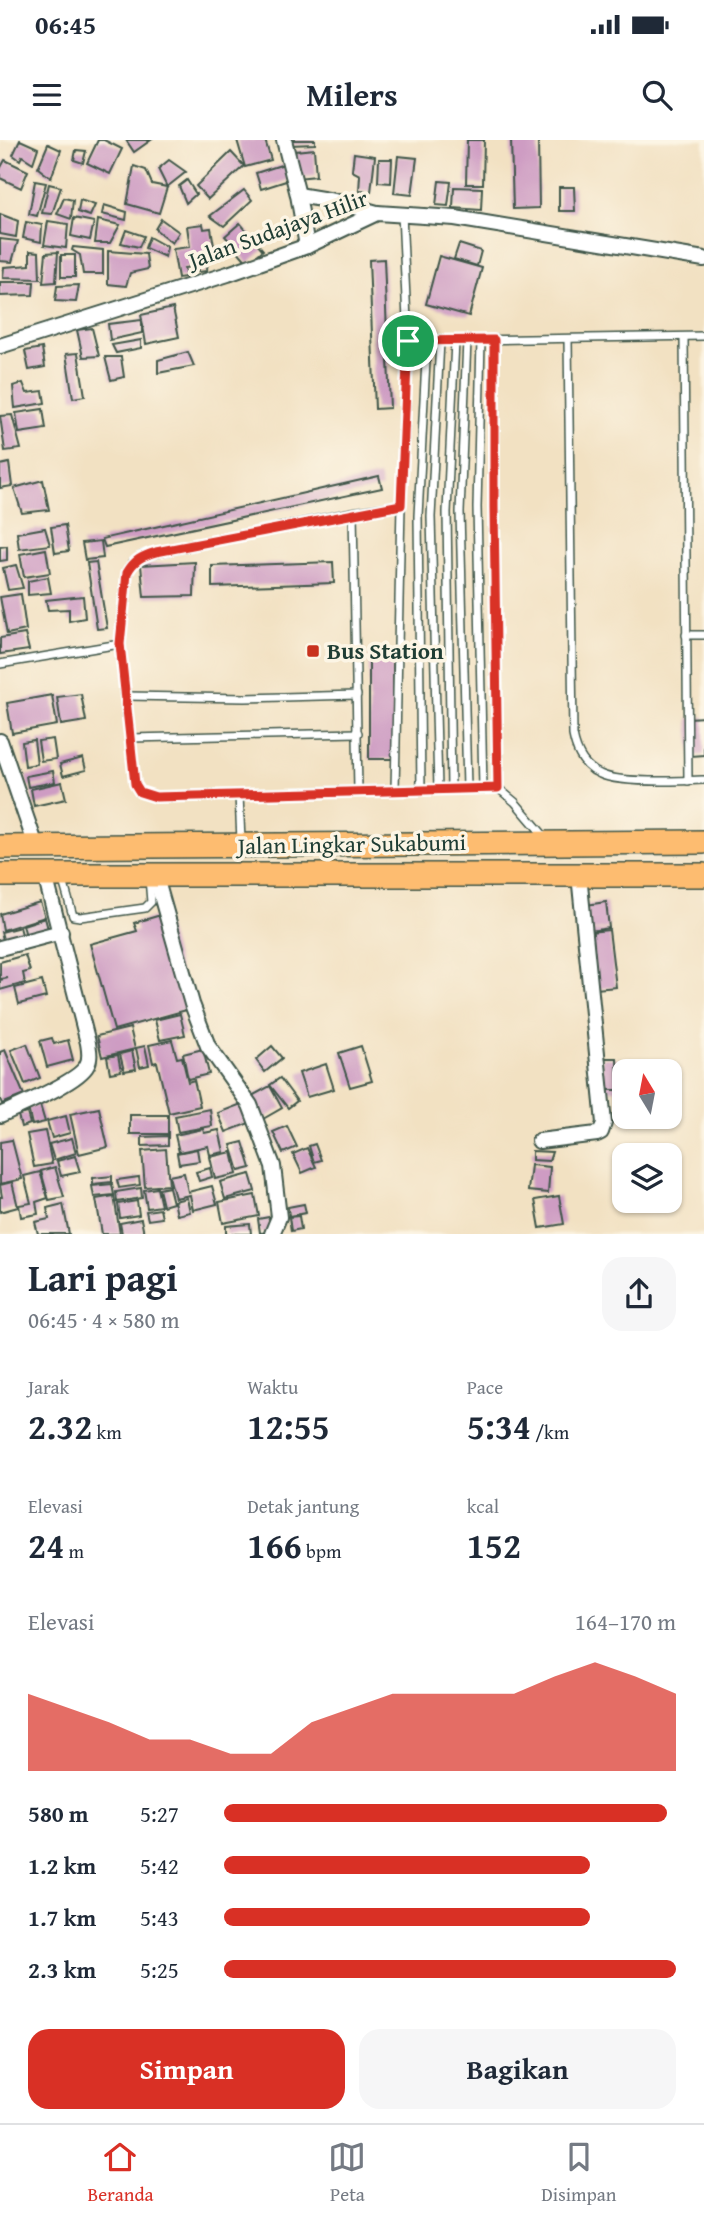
<!DOCTYPE html>
<html lang="id">
<head>
<meta charset="utf-8">
<style>
  body { margin:0; font-family:"Gentium Book Plus",serif; background:#f6f6f7; color:#1f2937; height:100vh; display:flex; flex-direction:column; font-size:26px; white-space:nowrap }
  * { box-sizing:border-box; margin:0 }
  p { font-size:23px; color:#747a83 }
  .icon { flex:none; width:38px; height:38px; fill:none; stroke:currentColor; stroke-width:2; stroke-linecap:round; stroke-linejoin:round }
  .map { position:relative; height:1094px; overflow:hidden }
  .sheet { display:flex; flex-direction:column; background:#fff; flex:1 }
  .sheet>* { flex:none }
  .needle { width:46px; rotate:350deg }
  .tools { position:absolute; left:612px; top:919px; display:grid; gap:14px }
  .tools a { display:grid; place-items:center; width:70px; height:70px; border-radius:14px; background:#fff; box-shadow:0 2px 5px #0004; font-size:35px }
  .pin { position:absolute; display:grid; place-items:center; width:60px; height:60px; color:#fff; margin:-30px; border:4px solid #fff; border-radius:50%; box-shadow:0 2px 7px #0007 }
  .round { display:grid; place-items:center; flex:none; width:74px; height:74px; border-radius:21px; background:#f6f6f7 }
  .headline { display:flex; align-items:center; justify-content:space-between; height:119px; padding:0 28px }
  h1 { font-size:38px; font-weight:700; line-height:52px }
  .metrics { display:grid; grid-template-columns:repeat(3,1fr); gap:10px; height:119px; padding:7px 28px }
  .metrics div { display:grid; align-content:center }
  .metrics b { font-size:35px; font-weight:700 }
  .metrics small { font-size:19px; font-weight:400 }
  .metrics p { font-size:19px }
  .chart { height:196px; padding:14px 28px }
  .chart p { display:flex; justify-content:space-between }
  .chart svg { width:100%; height:126px; margin-top:7px; fill:#d93025; opacity:.7 }
  .action { display:flex; gap:14px; margin-top:auto; padding:14px 28px }
  .action a { flex:1; height:80px; border-radius:21px; background:#d93025; color:#fff; font-size:28px; font-weight:700; line-height:80px; text-align:center }
  .action a+a { background:#f6f6f7; color:#1f2937 }
  ul { padding:0 28px; list-style:none; font-size:23px }
  li { display:grid; grid-template-columns:112px 84px 1fr; align-items:center; height:52px }
  li i { height:18px; border-radius:9px; background:#d93025 }
  .status { display:flex; justify-content:space-between; align-items:center; height:49px; padding:0 35px; background:#fff; direction:ltr }
  .status svg { height:19px; fill:currentColor }
  header { display:flex; justify-content:space-between; align-items:center; height:91px; padding:0 28px; background:#fff; font-size:32px; font-weight:700 }
  .menu { display:flex; justify-content:space-around; align-items:center; height:98px; border-top:2px solid #e0e1e3; background:#fff; font-size:19px; color:#747a83 }
  .menu a { display:grid; justify-items:center; gap:4px }
  .menu .selected { color:#d93025 }
  .map>svg:first-child { display:block }
  .building { fill:#ce9cc3 }
  .lines { fill:none; stroke-linecap:round; stroke-linejoin:round }
  .service-casing { stroke:#3f5649; stroke-width:10 }
  .minor-casing { stroke:#3f5649; stroke-width:18 }
  .primary-casing { stroke:#3f5649; stroke-width:26 }
  .service { stroke:#fff; stroke-width:7 }
  .minor { stroke:#fff; stroke-width:14 }
  .primary { stroke:#fdbc6f; stroke-width:23 }
  .route-casing { stroke:#fff; stroke-width:14 }
  .route { stroke:#d93025; stroke-width:9 }
  .poi-dot { fill:#c8321e; stroke:#fcf5e5; stroke-width:2.5 }
  .labels { text-anchor:middle; stroke-width:7; stroke-linejoin:round; paint-order:stroke }
  .street-label { font-size:23px; fill:#1f3d34; stroke:#fcf5e5 }
  .poi-label { font-size:23px; font-weight:bold; fill:#1f3d34; stroke:#fcf5e5; text-anchor:start }
</style>
</head>
<body>
<div class="status"><b>06:45</b><svg viewBox="0 0 49 12"><path d="M0 12V9h3v3zM5 12V6h3v6zM10 12V3h3v9zM15 12V0h3v12zM26 1h20v11H26zM47 4h2v5h-2z"/></svg></div>
<header><svg class="icon" aria-label="menu" viewBox="0 0 24 24"><path d="M4 6h16M4 12h16M4 18h16"/></svg>Milers<svg class="icon" aria-label="search" viewBox="0 0 24 24"><circle cx="10" cy="10" r="6"/><path d="M15 15l6 6"/></svg></header>
<div class="map">
<svg width="704" height="1094" viewBox="0 0 704 1094">
  <rect width="100%" height="100%" fill="#fcf5e5"/>
  <filter id="ink" filterUnits="userSpaceOnUse"><feTurbulence type="fractalNoise" baseFrequency=".0143" numOctaves="2"/><feDisplacementMap in="SourceGraphic" scale="14" xChannelSelector="R" yChannelSelector="G"/><feConvolveMatrix kernelMatrix="1 2 1 2 8 2 1 2 1" color-interpolation-filters="sRGB"/></filter>
  <filter id="wash" filterUnits="userSpaceOnUse"><feTurbulence type="fractalNoise" baseFrequency=".00686" numOctaves="4" result="noise"/><feDisplacementMap in="SourceGraphic" scale="28" xChannelSelector="R" yChannelSelector="G"/><feGaussianBlur stdDeviation="1.57" result="paint"/><feColorMatrix in="noise" values="0 0 0 0 0 0 0 0 0 0 0 0 0 0 0 0 0 1.4 0 .05"/><feComposite in="paint" operator="in"/></filter>
  <g filter="url(#wash)">
    <rect width="100%" height="100%" fill="#f2e1c2"/>
    <g id="blocks">
      <g class="building">
        <path d="M20,0L38,8L33,23L22,16L20,20L13,15Z"/>
        <path d="M98,0H104L122,9L110,34L87,23Z"/>
        <path d="M126,0H151L134,12Z"/>
        <path d="M237,0H265L271,20L245,27Z"/>
        <path d="M290,0H315V4L290,5Z"/>
        <path d="M467,0H484L483,44H466Z"/>
        <path d="M511,0H538L539,68L513,69Z"/>
        <path d="M48,4L61,10L51,38L38,28Z"/>
        <path d="M314,9L316,36L297,38L295,11Z"/>
        <path d="M76,10L86,11L83,23L74,20Z"/>
        <path d="M231,12L244,26L208,59L196,46Z"/>
        <path d="M354,13L375,16L371,52L359,51L360,35L352,31Z"/>
        <path d="M398,16L417,18L412,55L394,53Z"/>
        <path d="M379,19H392L391,43L378,42Z"/>
        <path d="M5,20L28,31L21,48L0,38V29Z"/>
        <path d="M169,20L186,32L167,47L159,73L127,64L134,26L146,30L152,44L167,47L158,29Z"/>
        <path d="M284,24L289,40L261,49L256,33Z"/>
        <path d="M187,40L196,54L186,63L179,46Z"/>
        <path d="M35,41L46,43L37,76L29,74Z"/>
        <path d="M439,41L451,42L448,66L436,65Z"/>
        <path d="M49,44L61,47L52,74L42,73Z"/>
        <path d="M454,47L482,48L481,70L453,68Z"/>
        <path d="M559,47H574L575,71H559Z"/>
        <path d="M244,50L252,60L224,86L210,76Z"/>
        <path d="M64,58L73,60L71,79L57,74Z"/>
        <path d="M80,60L95,65L90,76L78,72Z"/>
        <path d="M104,65L127,72L126,80L102,74Z"/>
        <path d="M0,74L18,81L16,97L0,94Z"/>
        <path d="M74,78L94,82L90,100L71,96Z"/>
        <path d="M161,79L179,92L172,103L155,89Z"/>
        <path d="M98,80L120,85L110,103H95Z"/>
        <path d="M48,81L68,84L66,108L44,105Z"/>
        <path d="M26,82L42,85L41,102L23,98Z"/>
        <path d="M240,83L263,110L248,123L225,96Z"/>
        <path d="M203,84L204,89L211,88L215,112L208,113L207,131L198,132L197,126L184,128L186,137L178,138L173,109L190,107L187,86Z"/>
        <path d="M126,90L144,96L139,107L121,103Z"/>
        <path d="M149,97L167,107L165,117L145,108Z"/>
        <path d="M0,99L18,101L12,122L0,121Z"/>
        <path d="M459,104L481,111L477,126L454,119Z"/>
        <path d="M73,107L103,110V134H83L80,115L72,110Z"/>
        <path d="M30,111L39,112L40,139L3,138L4,127L30,125Z"/>
        <path d="M108,111L146,114L148,129L130,133L126,146L108,144Z"/>
        <path d="M58,112L56,142L43,143L46,113Z"/>
        <rect x="61" y="115" width="14" height="22"/>
        <path d="M439,116L482,128L469,176L426,164Z"/>
        <path d="M384,119L390,268L375,269L369,120Z"/>
        <path d="M0,142H34L33,155L0,156Z"/>
        <path d="M79,145L76,162L55,161L57,146Z"/>
        <path d="M173,168L179,197L146,204L142,180V193L110,200L108,184L142,180L141,175Z"/>
        <path d="M92,188L99,216L83,217L77,190Z"/>
        <path d="M141,200V208L116,213L112,205Z"/>
        <path d="M42,208L45,227L29,230L25,211Z"/>
        <path d="M188,212L194,226L158,233V220Z"/>
        <path d="M78,213L85,256L73,258L66,214Z"/>
        <path d="M105,217H121L124,237L111,240Z"/>
        <path d="M23,243L27,253L43,251L45,263L15,268L13,246Z"/>
        <path d="M43,269L46,289L19,293L16,273Z"/>
        <path d="M12,275L21,309L5,311L0,276Z"/>
        <path d="M9,323L12,346L0,348V325Z"/>
        <path d="M379,336L382,348L105,407L102,399Z"/>
        <path d="M43,340L49,370L22,373L14,348Z"/>
        <path d="M65,385L69,411L55,413L51,387Z"/>
        <path d="M45,388L50,405L19,409L17,393Z"/>
        <path d="M101,401L103,418L85,420L82,403Z"/>
        <path d="M7,406V420L0,421V407Z"/>
        <path d="M46,409L50,433L24,437L20,414Z"/>
        <path d="M96,422L107,488L97,489L87,423Z"/>
        <path d="M195,422L194,456L144,457L141,425Z"/>
        <path d="M333,422L334,443L212,447V426Z"/>
        <path d="M16,425L23,448L8,450L3,428Z"/>
        <path d="M48,437L51,453L28,455V441Z"/>
        <path d="M21,454L26,490L7,494L0,457Z"/>
        <path d="M83,456L85,478L69,481V469L48,470L46,460Z"/>
        <path d="M25,494L29,510L0,514V498Z"/>
        <path d="M369,515H393L394,619H369Z"/>
        <path d="M81,554L86,581L61,585L57,557Z"/>
        <path d="M52,555L57,585L12,593L7,563Z"/>
        <path d="M704,577V615L691,616L688,578Z"/>
        <path d="M53,599L56,619L41,621L38,601Z"/>
        <path d="M34,600L37,624L25,626L22,602Z"/>
        <path d="M83,618L86,630L63,636L60,624Z"/>
        <path d="M53,631L55,642L28,647L26,636Z"/>
        <path d="M62,642L66,659L34,666L31,649Z"/>
        <path d="M40,762L45,777L3,790L0,774Z"/>
        <path d="M606,762L609,788L590,791L586,765Z"/>
        <path d="M164,774L190,869L114,890L90,804L137,791L134,783Z"/>
        <path d="M45,778L48,789L26,796L23,785Z"/>
        <path d="M20,787L23,798L4,803L1,792Z"/>
        <path d="M609,790L616,847L596,849L589,792Z"/>
        <path d="M25,815L30,831L23,833L25,843L0,850V840L8,838L0,839V822Z"/>
        <path d="M42,841L46,857L19,864L15,848Z"/>
        <path d="M180,874L185,895L160,900L155,880Z"/>
        <path d="M130,888L135,909L102,917L97,896Z"/>
        <path d="M52,898L54,904L68,900L73,920L47,927L40,901Z"/>
        <path d="M172,900L177,918L182,917L188,942L194,940L200,966L169,973L157,922L153,923L149,905Z"/>
        <path d="M27,904L40,938L25,944L11,910Z"/>
        <path d="M145,906L149,925L140,927L136,908Z"/>
        <path d="M272,906L282,918L265,932L256,920Z"/>
        <path d="M361,906L372,941L350,947L339,913Z"/>
        <path d="M203,909L209,934L188,939L183,914Z"/>
        <path d="M5,910L24,955L2,964L0,959V912Z"/>
        <path d="M132,911L136,929L124,931L120,914Z"/>
        <path d="M118,915L121,931L110,933L107,917Z"/>
        <path d="M602,918H617L618,950H603Z"/>
        <path d="M326,924L334,949L307,957L299,933Z"/>
        <path d="M280,938L297,961L288,968L270,945Z"/>
        <path d="M270,946L282,968L263,979L250,957Z"/>
        <path d="M244,963L252,982L226,992L218,973Z"/>
        <path d="M40,965L45,982L32,985L28,968Z"/>
        <path d="M99,968L108,1007L79,1014L70,974Z"/>
        <path d="M210,969L212,986L178,992L175,976Z"/>
        <path d="M27,973L30,984L21,987L18,975Z"/>
        <rect x="130" y="975" width="38" height="19"/>
        <path d="M66,976L70,993L52,998L47,981Z"/>
        <path d="M287,986L297,1007L283,1013L273,992Z"/>
        <path d="M203,989L204,993L219,990L224,1012L210,1015L208,1006L179,1012L175,995Z"/>
        <path d="M45,991L52,1024L34,1027L27,994Z"/>
        <path d="M168,996V1005L142,1006V997Z"/>
        <path d="M72,998L76,1013L54,1020L49,1004Z"/>
        <path d="M12,1000L22,1039L0,1044V1002Z"/>
        <path d="M243,1002L251,1028L239,1031L231,1005Z"/>
        <path d="M315,1004L321,1020L314,1022L309,1006Z"/>
        <path d="M307,1008L316,1027L302,1033L293,1014Z"/>
        <path d="M166,1009L169,1045L145,1047L142,1011Z"/>
        <path d="M197,1009L199,1021L179,1024L177,1013Z"/>
        <path d="M532,1011L552,1012L549,1021L532,1020Z"/>
        <path d="M232,1012L237,1034L215,1039L210,1017Z"/>
        <path d="M75,1016L80,1032L61,1036L57,1021Z"/>
        <path d="M531,1025L550,1027L548,1053L528,1051Z"/>
        <path d="M55,1027L64,1057L49,1060L41,1031Z"/>
        <path d="M210,1028L212,1037L199,1041L196,1032Z"/>
        <path d="M40,1032L48,1058L36,1062L38,1074L21,1077L19,1065L31,1063L24,1036Z"/>
        <path d="M184,1033L188,1052L212,1046L217,1064L193,1070L190,1055L175,1058L169,1036Z"/>
        <path d="M250,1034L255,1051L225,1059L220,1042Z"/>
        <path d="M112,1036V1042L93,1044V1038Z"/>
        <path d="M139,1037L140,1045L119,1048L117,1040Z"/>
        <path d="M12,1042L18,1067L0,1072V1057H2L0,1045Z"/>
        <path d="M112,1044L114,1055L94,1057L92,1046Z"/>
        <path d="M169,1047L173,1063L163,1066L159,1049Z"/>
        <path d="M141,1048L142,1058L117,1062L116,1052Z"/>
        <path d="M157,1048L161,1066L147,1068L144,1050Z"/>
        <path d="M255,1055L259,1076L223,1083L219,1062Z"/>
        <path d="M114,1056L120,1094H102L96,1059Z"/>
        <path d="M559,1056L564,1084L540,1088L535,1060Z"/>
        <path d="M187,1058L190,1072L177,1075L174,1061Z"/>
        <path d="M137,1061L139,1075L120,1078L118,1064Z"/>
        <path d="M63,1064L69,1094H38L35,1082L49,1079L47,1068Z"/>
        <path d="M304,1064L306,1073L289,1076L288,1067Z"/>
        <path d="M160,1069L162,1078L148,1080L146,1071Z"/>
        <path d="M299,1076L301,1089L291,1091L289,1077Z"/>
        <path d="M269,1077L271,1092L260,1093L258,1079Z"/>
        <path d="M141,1079L144,1094H122L120,1083Z"/>
        <path d="M250,1084L251,1094H226V1086Z"/>
      </g>
    </g>
  </g>
  <g filter="url(#ink)">
    <use href="#blocks" fill-opacity="0" stroke="#3f5649" stroke-width="2"/>
    <g class="lines">
      <defs>
        <g id="service">
          <path d="M402,74L408,201L401,365L395,650L498,648L515,662L545,697"/>
          <path d="M684,197L688,641"/>
          <path d="M568,199L573,595C576,611 583,627 600,634C619,644 681,641 704,640"/>
          <path d="M481,200L477,367L483,648"/>
          <path d="M494,200V367L498,648"/>
          <path d="M408,201L704,196"/>
          <path d="M353,372L358,651"/>
          <path d="M686,495H704"/>
          <path d="M0,524L120,504"/>
          <path d="M126,556L245,558L357,555"/>
          <path d="M130,598L358,593"/>
          <path d="M467,648L460,372L467,200"/>
          <path d="M438,649L431,377L440,201"/>
          <path d="M451,649L447,372L455,201"/>
          <path d="M395,650L156,657L140,652L135,644L120,504L127,434L132,424L142,416L353,372L401,365"/>
          <path d="M421,650L418,376L427,201"/>
          <path d="M239,655L241,701"/>
          <path d="M62,737L73,776L80,777L145,768L151,762L149,738"/>
        </g>
        <g id="minor">
          <path d="M284,0L298,55L307,106"/>
          <path d="M298,55L334,61L377,73"/>
          <path d="M0,206L228,134L307,106L377,73L455,78L704,119"/>
          <path d="M0,601L36,706"/>
          <path d="M155,734L192,864L208,906L250,965L273,1026L279,1077L272,1094"/>
          <path d="M0,808L61,792"/>
          <path d="M0,975C19,966 79,942 87,925C91,918 89,910 88,903L45,735"/>
          <path d="M539,1001L597,994L601,992L604,983L579,735"/>
        </g>
        <g id="primary">
          <path d="M0,707L704,702"/>
          <path d="M0,735H704"/>
        </g>
      </defs>
      <use href="#service" class="service-casing"/>
      <use href="#minor" class="minor-casing"/>
      <use href="#primary" class="primary-casing"/>
      <use href="#service" class="service"/>
      <use href="#minor" class="minor"/>
      <use href="#primary" class="primary"/>
    </g>
  </g>
  <g class="lines" filter="url(#ink)">
    <defs>
      <path id="route" d="M494,200V367L498,648L156,657L140,652L135,644L120,504L127,433C134,420 142,416 156,412L401,365L408,201Z"/>
    </defs>
    <use href="#route" class="route-casing"/>
    <use href="#route" class="route"/>
  </g>
  <rect class="poi-dot" x="306" y="504" width="14" height="14" rx="3.5"/>
  <g class="labels">
    <g class="street-label">
      <text transform="translate(278 89) rotate(-20)" y="8">Jalan Sudajaya Hilir</text>
      <text transform="translate(352 704) rotate(-1)" y="8">Jalan Lingkar Sukabumi</text>
    </g>
    <g class="poi-label">
      <text x="327" y="519">Bus Station</text>
    </g>
  </g>
</svg>
<div class="tools">
<a><svg class="needle" viewBox="-14 -14 28 28"><path d="M0-13l5 13h-10z" fill="#e53935"/><path d="M0 13l5-13h-10z" fill="#747a83"/></svg></a>
<a><svg class="icon" aria-label="layers" viewBox="0 0 24 24"><path d="M12 4l9 5-9 5-9-5zM3 14l9 5 9-5"/></svg></a>
</div>
<div class="pin" style="left:408px;top:201px;background:#1e9e55"><svg class="icon" aria-label="arrive" viewBox="0 0 24 24"><path d="M6 21V4h12l-3 4 3 4H6"/></svg></div>
</div>
<section class="sheet">
<div class="headline"><div><h1>Lari pagi</h1><p>06:45 · 4 × 580 m</p></div><a class="round"><svg class="icon" aria-label="share" viewBox="0 0 24 24"><path d="M12 15V3M7 8l5-5 5 5M5 13v7h14v-7"/></svg></a></div>
<div class="metrics">
<div><p>Jarak</p><b>2.32<small> km</small></b></div>
<div><p>Waktu</p><b>12:55</b></div>
<div><p>Pace</p><b>5:34<small> /km</small></b></div>
</div>
<div class="metrics">
<div><p>Elevasi</p><b>24<small> m</small></b></div>
<div><p>Detak jantung</p><b>166<small> bpm</small></b></div>
<div><p>kcal</p><b>152</b></div>
</div>
<div class="chart"><p><span>Elevasi</span>164–170 m</p>
<svg viewBox="0 0 160 44" preserveAspectRatio="none"><path d="M0 44V17L10 22L20 27L30 33L40 33L50 38L60 38L70 27L80 22L90 17L100 17L110 17L120 17L130 11L140 6L150 11L160 17V44z"/></svg>
</div>
<ul>
<li><b>580 m</b>5:27<i style="width:98%"></i></li>
<li><b>1.2 km</b>5:42<i style="width:81%"></i></li>
<li><b>1.7 km</b>5:43<i style="width:81%"></i></li>
<li><b>2.3 km</b>5:25<i style="width:100%"></i></li>
</ul>
<div class="action"><a>Simpan</a><a>Bagikan</a></div>
</section>
<nav class="menu">
<a class="selected"><svg class="icon" aria-label="home" viewBox="0 0 24 24"><path d="M3 11l9-7 9 7M6 9v11h12V9"/></svg>Beranda</a>
<a><svg class="icon" aria-label="map" viewBox="0 0 24 24"><path d="M3 6l6-2 6 2 6-2v14l-6 2-6-2-6 2zM9 4v14M15 6v14"/></svg>Peta</a>
<a><svg class="icon" aria-label="saved" viewBox="0 0 24 24"><path d="M7 4h10v16l-5-4-5 4z"/></svg>Disimpan</a>
</nav>
</body>
</html>
